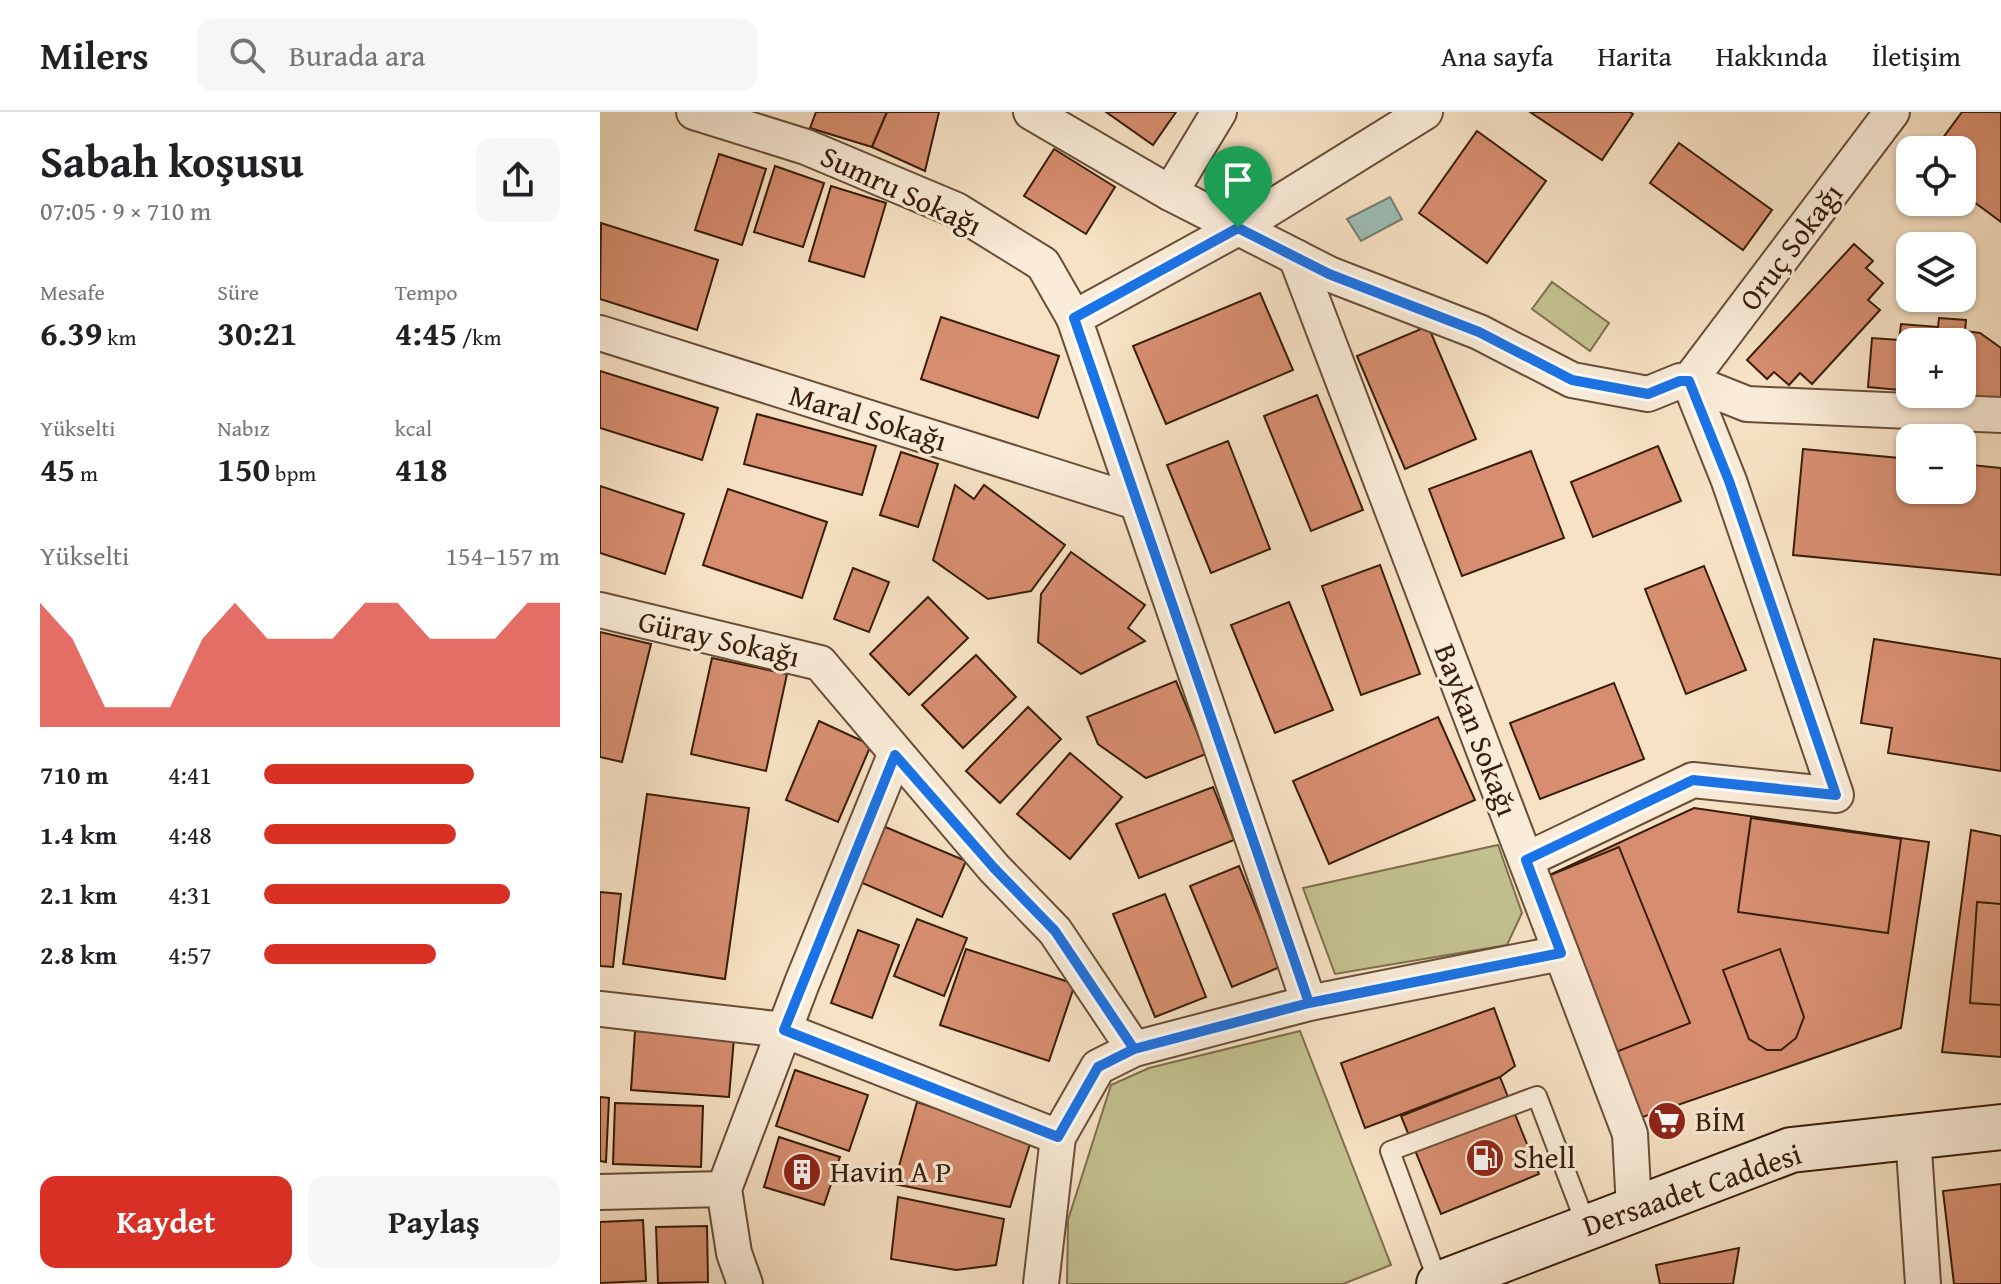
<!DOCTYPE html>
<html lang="tr">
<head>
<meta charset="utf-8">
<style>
  body { margin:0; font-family:"Gentium Book Plus",serif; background:#f6f6f6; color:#202124; height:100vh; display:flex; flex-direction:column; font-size:30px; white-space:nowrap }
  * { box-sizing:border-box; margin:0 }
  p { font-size:26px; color:#757577 }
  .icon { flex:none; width:44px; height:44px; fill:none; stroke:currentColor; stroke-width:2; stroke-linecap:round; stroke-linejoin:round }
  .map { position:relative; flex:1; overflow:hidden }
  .sheet { display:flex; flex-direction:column; background:#fff; width:600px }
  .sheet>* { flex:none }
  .tools { position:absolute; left:1296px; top:24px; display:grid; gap:16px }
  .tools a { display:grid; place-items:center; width:80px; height:80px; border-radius:16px; background:#fff; box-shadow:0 2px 6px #0004; font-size:40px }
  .pin { position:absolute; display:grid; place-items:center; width:68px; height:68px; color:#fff; margin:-82px -34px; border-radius:50% 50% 50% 0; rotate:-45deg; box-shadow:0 0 8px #0007 }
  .pin .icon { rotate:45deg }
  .round { display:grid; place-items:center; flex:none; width:84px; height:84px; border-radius:16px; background:#f6f6f6 }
  .summary { display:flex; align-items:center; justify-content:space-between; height:136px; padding:0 40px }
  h1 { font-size:44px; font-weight:800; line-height:60px }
  .stats { display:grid; grid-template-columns:repeat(3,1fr); gap:12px; height:136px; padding:8px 40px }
  .stats div { display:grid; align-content:center }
  .stats b { font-size:34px; font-weight:800 }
  .stats small { font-size:22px; font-weight:400 }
  .stats p { font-size:22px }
  .chart { height:224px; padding:16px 40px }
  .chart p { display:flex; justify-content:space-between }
  .chart svg { width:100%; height:144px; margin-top:8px; fill:#d93025; opacity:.7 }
  .primary-button { display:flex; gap:16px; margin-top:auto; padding:16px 40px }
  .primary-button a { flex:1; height:92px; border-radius:16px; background:#d93025; color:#fff; font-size:32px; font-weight:800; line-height:92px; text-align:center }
  .primary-button a+a { background:#f6f6f6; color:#202124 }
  ul { padding:0 40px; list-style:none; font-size:26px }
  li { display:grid; grid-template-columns:128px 96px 1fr; align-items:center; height:60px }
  li i { height:20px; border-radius:10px; background:#d93025 }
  header { display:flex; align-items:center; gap:48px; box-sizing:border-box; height:112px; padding:0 40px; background:#fff; border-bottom:2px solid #e0e0e0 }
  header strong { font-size:38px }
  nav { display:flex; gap:44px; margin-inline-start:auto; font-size:28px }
  .search { width:560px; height:72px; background:#f6f6f6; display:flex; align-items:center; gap:20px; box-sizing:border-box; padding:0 28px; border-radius:16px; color:#757577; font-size:30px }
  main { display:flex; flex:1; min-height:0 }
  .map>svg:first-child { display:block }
  .green { fill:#c3c190; stroke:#7e6f4c; stroke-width:2 }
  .water { fill:#9dbdb7; stroke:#757d71; stroke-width:2 }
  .building { fill:#d78e70; stroke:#381d08; stroke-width:2 }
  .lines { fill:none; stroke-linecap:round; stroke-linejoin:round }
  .service-casing { stroke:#684e37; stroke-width:22 }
  .minor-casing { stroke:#684e37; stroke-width:38 }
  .secondary-casing { stroke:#381d08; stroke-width:48 }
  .service { stroke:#faecd9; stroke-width:18 }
  .minor { stroke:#faecd9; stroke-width:34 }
  .secondary { stroke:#faecd9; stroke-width:44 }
  .route-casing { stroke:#fff; stroke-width:16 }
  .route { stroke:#1a73e8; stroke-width:10 }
  .labels { text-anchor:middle; stroke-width:6; stroke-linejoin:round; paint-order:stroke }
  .street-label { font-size:30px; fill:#381d08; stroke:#faecd9 }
  .poi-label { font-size:30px; fill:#381d08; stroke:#faecd9; text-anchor:start }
</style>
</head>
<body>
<header>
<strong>Milers</strong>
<div class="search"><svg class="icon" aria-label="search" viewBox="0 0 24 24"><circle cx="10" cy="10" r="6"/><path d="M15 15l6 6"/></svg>Burada ara</div>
<nav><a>Ana sayfa</a><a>Harita</a><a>Hakkında</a><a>İletişim</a></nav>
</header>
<main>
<section class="sheet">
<div class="summary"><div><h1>Sabah koşusu</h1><p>07:05 · 9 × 710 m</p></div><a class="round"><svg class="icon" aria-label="share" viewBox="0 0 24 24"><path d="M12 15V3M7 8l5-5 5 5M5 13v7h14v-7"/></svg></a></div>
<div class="stats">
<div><p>Mesafe</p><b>6.39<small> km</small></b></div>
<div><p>Süre</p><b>30:21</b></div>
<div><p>Tempo</p><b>4:45<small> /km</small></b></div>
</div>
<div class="stats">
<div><p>Yükselti</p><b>45<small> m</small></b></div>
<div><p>Nabız</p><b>150<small> bpm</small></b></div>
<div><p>kcal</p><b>418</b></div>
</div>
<div class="chart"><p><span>Yükselti</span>154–157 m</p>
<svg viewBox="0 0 160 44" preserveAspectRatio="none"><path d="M0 44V6L10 17L20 38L30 38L40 38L50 17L60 6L70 17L80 17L90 17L100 6L110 6L120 17L130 17L140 17L150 6L160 6V44z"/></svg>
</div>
<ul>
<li><b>710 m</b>4:41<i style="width:71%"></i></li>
<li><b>1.4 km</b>4:48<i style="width:65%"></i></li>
<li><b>2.1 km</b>4:31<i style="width:83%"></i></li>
<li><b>2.8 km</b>4:57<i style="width:58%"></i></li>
</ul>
<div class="primary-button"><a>Kaydet</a><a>Paylaş</a></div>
</section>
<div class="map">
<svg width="1401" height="1172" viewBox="0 0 1401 1172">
  <rect width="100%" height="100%" fill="#f7e2c5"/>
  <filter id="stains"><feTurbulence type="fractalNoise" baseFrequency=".0025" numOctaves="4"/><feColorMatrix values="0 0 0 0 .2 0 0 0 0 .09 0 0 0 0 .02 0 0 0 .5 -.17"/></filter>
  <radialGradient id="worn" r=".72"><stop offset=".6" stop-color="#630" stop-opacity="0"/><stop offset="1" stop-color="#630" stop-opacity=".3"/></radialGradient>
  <g class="green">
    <path d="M952,170L1009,211L990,239L932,197Z"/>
    <path d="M898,733L922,801L907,833L735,862L703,776Z"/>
    <path d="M700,919L791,1153L743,1172H467L468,1108L511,973L549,956Z"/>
  </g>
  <path class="water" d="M790,85L802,107L761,129L747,107Z"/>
  <g class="building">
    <path d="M216,0H287L272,35L210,16Z"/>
    <path d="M287,0H339L325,59L272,35Z"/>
    <path d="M506,0H576L553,33Z"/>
    <path d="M930,0H1030L1033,2L1002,48Z"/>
    <path d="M1362,0H1401V110L1362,81V38H1334Z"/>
    <path d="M877,19L946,69L887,151L819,101Z"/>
    <path d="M1079,31L1172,98L1143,138L1050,71Z"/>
    <path d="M454,37L515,75L486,122L424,84Z"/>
    <path d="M119,42L166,57L142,133L95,118Z"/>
    <path d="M175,54L224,71L203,135L154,120Z"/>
    <path d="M231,74L286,91L264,165L209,149Z"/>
    <path d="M1,111L118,148L97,218L0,187Z"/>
    <path d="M1254,132L1273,149L1266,156L1283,171L1268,188L1280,198L1212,272L1200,261L1189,273L1174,260L1167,267L1147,248Z"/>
    <path d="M660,181L693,258L566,312L533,234Z"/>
    <path d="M341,205L459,244L438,306L321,267Z"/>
    <path d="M1339,206L1366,208L1365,219L1380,221L1401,236V287L1346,282H1362V230H1310V279L1268,275L1272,226L1299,228L1301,212L1338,215Z"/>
    <path d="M828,214L876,327L805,357L757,244Z"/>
    <path d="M0,259L118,296L102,348L0,316Z"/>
    <path d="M717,283L763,398L711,419L664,304Z"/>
    <path d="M157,302L276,334L262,383L144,352Z"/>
    <path d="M628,329L670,437L611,461L567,353Z"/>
    <path d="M1058,334L1081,389L993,425L971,370Z"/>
    <path d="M1203,337L1310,347V378H1362V352L1401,356V463L1193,443Z"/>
    <path d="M931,339L964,426L862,464L829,377Z"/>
    <path d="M301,340L338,352L318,415L280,403Z"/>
    <path d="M355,373L374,387L384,373L465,433L431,479L388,487L333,448Z"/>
    <path d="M0,374L84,402L65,462L0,441Z"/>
    <path d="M128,377L227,410L202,486L103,453Z"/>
    <path d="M471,440L545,493L528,516L545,529L481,562L438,530L441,482Z"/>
    <path d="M780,453L820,562L761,583L722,474Z"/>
    <path d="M1104,454L1146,558L1086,582L1045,477Z"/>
    <path d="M253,456L289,470L269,520L234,507Z"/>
    <path d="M328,485L368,526L309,583L270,542Z"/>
    <path d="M689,490L733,598L675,621L631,513Z"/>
    <path d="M0,520L51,532L22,650L0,645Z"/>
    <path d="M1274,527L1401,547V659L1288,641L1292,616L1261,611Z"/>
    <path d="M376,543L416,585L363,636L322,593Z"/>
    <path d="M112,546L187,562L166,659L91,642Z"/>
    <path d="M576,569L606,642L546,666L498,632L487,605Z"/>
    <path d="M1014,571L1044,647L940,687L910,611Z"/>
    <path d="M428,595L461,627L400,691L366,659Z"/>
    <path d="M838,605L875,688L729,752L693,669Z"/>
    <path d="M219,609L271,633L238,710L186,688Z"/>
    <path d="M470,641L522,685L470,747L417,702Z"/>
    <path d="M613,675L634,728L539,766L516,712Z"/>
    <path d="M47,682L149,696L125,867L23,852Z"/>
    <path d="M1094,696L1329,730L1301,916L1037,1007L943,766Z"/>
    <path d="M1151,706L1301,727L1288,821L1138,800Z"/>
    <path d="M283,714L366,749L342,805L260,770Z"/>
    <path d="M1371,718L1401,724V945L1342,940Z"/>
    <path d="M1019,735L1090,911L1011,942L943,766Z"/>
    <path d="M639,754L680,855L632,875L590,774Z"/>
    <path d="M0,780L21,782L13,855L0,854Z"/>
    <path d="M565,782L606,885L555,905L513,802Z"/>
    <path d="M1377,790L1401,792V893L1370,891Z"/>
    <path d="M317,807L367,826L344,884L294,864Z"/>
    <path d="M258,818L299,833L272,906L231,891Z"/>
    <path d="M366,837L475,872L449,949L340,913Z"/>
    <path d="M1180,837L1204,905L1196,926L1181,938H1167L1149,927L1123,858Z"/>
    <path d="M894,896L915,954L900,965L765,1016L741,951Z"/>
    <path d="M35,919L134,926L129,985L31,978Z"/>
    <path d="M195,958L268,983L249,1039L176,1014Z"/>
    <path d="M900,965L939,1062L841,1102L801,1004Z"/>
    <path d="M0,985L9,986L6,1050L0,1049Z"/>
    <path d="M317,990L431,1029L410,1095L294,1072Z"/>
    <path d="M15,991L103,994L101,1055L13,1052Z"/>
    <path d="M179,1025L240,1045L224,1093L164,1075Z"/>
    <path d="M1401,1072V1172H1354L1343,1079Z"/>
    <path d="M298,1085L404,1107L396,1153L356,1158L291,1147Z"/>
    <path d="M43,1108L46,1169L0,1171V1110Z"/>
    <path d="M107,1114L108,1170L58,1171L56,1115Z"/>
    <path d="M1139,1136L1133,1172H1060L1056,1153Z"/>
  </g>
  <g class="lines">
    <defs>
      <path id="service" d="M839,1172L790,1039L937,984L987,1115"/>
      <g id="minor">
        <path d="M94,0L206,35L356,98L443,152L474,206"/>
        <path d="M431,0L570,81L729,162L879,220L972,268L1048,282L1080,269H1089L1147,292L1401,303"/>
        <path d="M570,81L619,0"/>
        <path d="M696,145L1030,1022L1034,1096"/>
        <path d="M0,221L536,390"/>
        <path d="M1089,269L1292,0"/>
        <path d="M0,498L220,551L394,756L455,819L534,937"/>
        <path d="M926,748L1093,668L1236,683L1129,369L1089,269"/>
        <path d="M709,891L474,206L638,116L825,0"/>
        <path d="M0,897L184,918L458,1025"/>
        <path d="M1313,1023L1323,1172"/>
        <path d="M0,1080L124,1077"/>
        <path d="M145,1172L134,1141L124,1077L202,871L295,643"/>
        <path d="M441,1172L458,1025L498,955L534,937L709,891L961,841"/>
      </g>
      <path id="secondary" d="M839,1172L1191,1038L1401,1015"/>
    </defs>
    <use href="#service" class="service-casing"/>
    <use href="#minor" class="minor-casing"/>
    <use href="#secondary" class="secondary-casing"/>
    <use href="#service" class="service"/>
    <use href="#minor" class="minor"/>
    <use href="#secondary" class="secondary"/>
  </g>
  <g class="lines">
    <defs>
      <path id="route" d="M638,116L474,206L709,891L534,937L455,819L394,756L295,643L184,918L458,1025L498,955L534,937L709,891L961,841L926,748L1093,668L1236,683L1129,369L1089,269H1080L1048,282L972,268L879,220L729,162L638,116"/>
    </defs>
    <use href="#route" class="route-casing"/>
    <use href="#route" class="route"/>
  </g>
  <defs>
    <symbol id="supermarket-disc" viewBox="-11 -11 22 22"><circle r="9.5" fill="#8f2418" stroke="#faecd9"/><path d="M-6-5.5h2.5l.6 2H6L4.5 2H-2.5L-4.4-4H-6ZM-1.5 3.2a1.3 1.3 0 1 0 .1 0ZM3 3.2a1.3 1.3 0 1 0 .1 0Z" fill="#fff"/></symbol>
    <symbol id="fuel-disc" viewBox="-11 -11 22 22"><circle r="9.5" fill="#8f2418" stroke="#faecd9"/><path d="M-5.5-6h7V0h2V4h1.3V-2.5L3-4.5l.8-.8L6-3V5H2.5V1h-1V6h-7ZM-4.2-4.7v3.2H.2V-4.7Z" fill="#fff"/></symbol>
    <symbol id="building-disc" viewBox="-11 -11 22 22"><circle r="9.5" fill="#8f2418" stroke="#faecd9"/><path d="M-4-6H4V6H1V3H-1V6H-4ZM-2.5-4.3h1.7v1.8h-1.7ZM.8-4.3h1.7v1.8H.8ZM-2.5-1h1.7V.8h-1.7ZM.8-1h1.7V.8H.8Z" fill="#fff"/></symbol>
  </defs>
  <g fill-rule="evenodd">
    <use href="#supermarket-disc" x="1045" y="987" width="44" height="44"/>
    <use href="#fuel-disc" x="863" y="1024" width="44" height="44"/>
    <use href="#building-disc" x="180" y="1038" width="44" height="44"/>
  </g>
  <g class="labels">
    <g class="street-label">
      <text transform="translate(301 79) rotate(25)" y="10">Sumru Sokağı</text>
      <text transform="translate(1191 135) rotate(-53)" y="10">Oruç Sokağı</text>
      <text transform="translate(268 306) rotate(17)" y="10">Maral Sokağı</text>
      <text transform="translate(119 527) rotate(13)" y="10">Güray Sokağı</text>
      <text transform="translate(876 618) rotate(69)" y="10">Baykan Sokağı</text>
      <text transform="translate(1092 1078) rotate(-19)" y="10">Dersaadet Caddesi</text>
    </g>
    <g class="poi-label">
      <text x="1095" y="1019">BİM</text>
      <text x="913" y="1056">Shell</text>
      <text x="230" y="1070">Havin A P</text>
    </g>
  </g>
  <rect width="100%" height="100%" filter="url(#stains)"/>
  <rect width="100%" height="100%" fill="url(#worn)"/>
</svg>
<div class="tools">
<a><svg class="icon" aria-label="locate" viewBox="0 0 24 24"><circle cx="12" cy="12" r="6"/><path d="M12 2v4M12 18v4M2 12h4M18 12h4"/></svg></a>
<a><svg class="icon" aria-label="layers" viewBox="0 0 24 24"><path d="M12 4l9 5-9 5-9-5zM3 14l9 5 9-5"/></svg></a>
<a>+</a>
<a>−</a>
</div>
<div class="pin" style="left:638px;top:116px;background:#1e9e55"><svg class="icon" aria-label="arrive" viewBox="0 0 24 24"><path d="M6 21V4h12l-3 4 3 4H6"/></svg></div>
</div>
</main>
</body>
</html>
